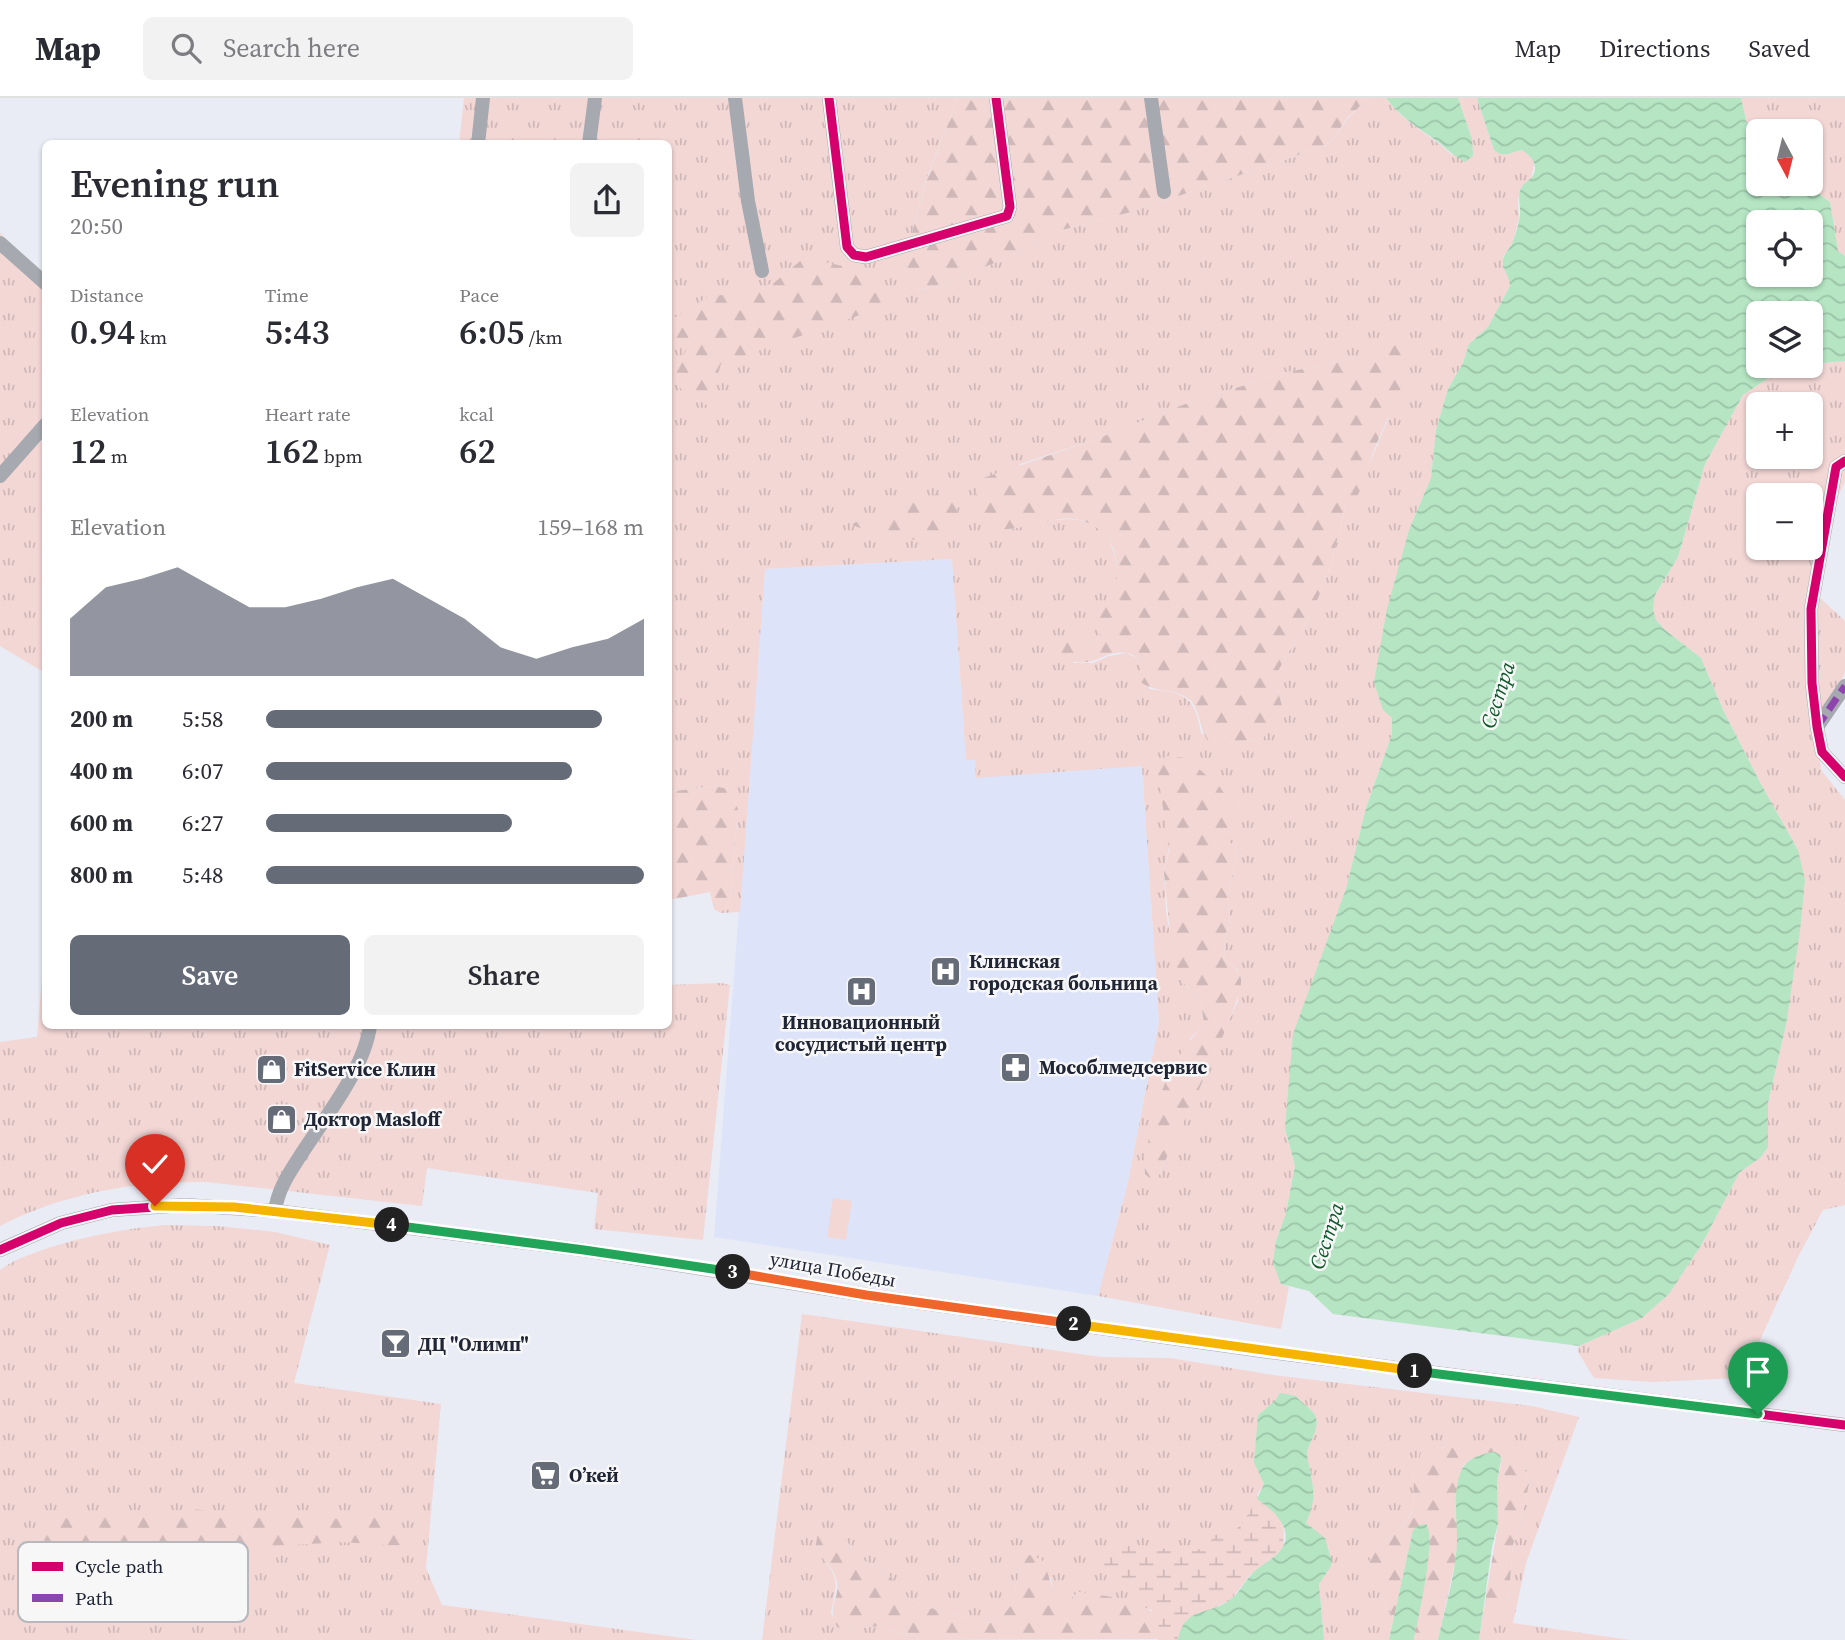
<!DOCTYPE html>
<html lang="en">
<head>
<meta charset="utf-8">
<style>
  body { margin:0; font-family:"Source Serif 4",serif; background:#f2f2f3; color:#2b2b33; height:100vh; display:flex; flex-direction:column; font-size:26px; white-space:nowrap }
  * { box-sizing:border-box; margin:0 }
  p { font-size:23px; color:#7c7c81 }
  .icon { flex:none; width:38px; height:38px; fill:none; stroke:currentColor; stroke-width:2; stroke-linecap:round; stroke-linejoin:round }
  .map { position:relative; flex:1; overflow:hidden }
  .details { position:absolute; left:42px; top:42px; width:630px; height:889px; display:flex; flex-direction:column; background:#fff; border-radius:10px; box-shadow:0 2px 5px #0004 }
  .details>* { flex:none }
  .needle { width:46px; rotate:173deg }
  .fabs { position:absolute; left:1746px; top:21px; display:grid; gap:14px }
  .fabs a { display:grid; place-items:center; width:77px; height:77px; border-radius:10px; background:#fff; box-shadow:0 2px 5px #0004; font-size:35px }
  .pin { position:absolute; display:grid; place-items:center; width:60px; height:60px; color:#fff; margin:-72px -30px; border-radius:50% 50% 50% 0; rotate:-45deg; box-shadow:0 0 7px #0007 }
  .pin .icon { rotate:45deg }
  .km { position:absolute; width:35px; height:35px; margin:-18px; border-radius:50%; background:#222; color:#fff; font-size:19px; line-height:35px; text-align:center }
  .round { display:grid; place-items:center; flex:none; width:74px; height:74px; border-radius:10px; background:#f2f2f3 }
  .head { display:flex; align-items:center; justify-content:space-between; height:119px; padding:0 28px }
  h1 { font-size:38px; font-weight:600; line-height:52px }
  .figures { display:grid; grid-template-columns:repeat(3,1fr); gap:10px; height:119px; padding:7px 28px }
  .figures div { display:grid; align-content:center }
  .figures b { font-size:35px; font-weight:600 }
  .figures small { font-size:19px; font-weight:400 }
  .figures p { font-size:19px }
  .chart { height:196px; padding:14px 28px }
  .chart p { display:flex; justify-content:space-between }
  .chart svg { width:100%; height:126px; margin-top:7px; fill:#666b78; opacity:.7 }
  .cta { display:flex; gap:14px; margin-top:auto; padding:14px 28px }
  .cta a { flex:1; height:80px; border-radius:10px; background:#666b78; color:#fff; font-size:28px; font-weight:600; line-height:80px; text-align:center }
  .cta a+a { background:#f2f2f3; color:#2b2b33 }
  ul { padding:0 28px; list-style:none; font-size:23px }
  li { display:grid; grid-template-columns:112px 84px 1fr; align-items:center; height:52px }
  li i { height:18px; border-radius:9px; background:#666b78 }
  header { display:flex; align-items:center; gap:42px; box-sizing:border-box; height:98px; padding:0 35px; background:#fff; border-bottom:2px solid #e1e1e2 }
  header strong { font-size:33px }
  nav { display:flex; gap:38px; margin-inline-start:auto; font-size:24px }
  .search { width:490px; height:63px; background:#f2f2f3; display:flex; align-items:center; gap:18px; box-sizing:border-box; padding:0 24px; border-radius:10px; color:#7c7c81; font-size:26px }
  .map>svg:first-child { display:block }
  .built { fill:#dde4f9 }
  .grass { fill:url(#grass-tufts); fill-rule:evenodd }
  .forest { fill:url(#forest-firs) }
  .wetland { fill:url(#wetland-marsh) }
  .pitch { fill:#f2d7d5 }
  .water { fill:url(#water-waves); fill-rule:evenodd }
  .lines { fill:none; stroke-linecap:round; stroke-linejoin:round }
  .minor { stroke:#a7a9b0; stroke-width:14 }
  .quiet { stroke:#8e44ad; stroke-width:7; stroke-dasharray:14 7; stroke-linecap:butt }
  .cycleway-casing { stroke:#f7f7f7; stroke-width:13 }
  .cycleway { stroke:#d6006c; stroke-width:9 }
  .split-1-casing { stroke:#fff; stroke-width:14 }
  .split-2-casing { stroke:#fff; stroke-width:14 }
  .split-3-casing { stroke:#fff; stroke-width:14 }
  .split-4-casing { stroke:#fff; stroke-width:14 }
  .split-5-casing { stroke:#fff; stroke-width:14 }
  .split-1 { stroke:#22a559; stroke-width:9 }
  .split-2 { stroke:#f5b400; stroke-width:9 }
  .split-3 { stroke:#f0652b; stroke-width:9 }
  .split-4 { stroke:#22a559; stroke-width:9 }
  .split-5 { stroke:#f5b400; stroke-width:9 }
  .labels { text-anchor:middle; stroke-width:5; stroke-linejoin:round; paint-order:stroke }
  .poi-label { font-size:19px; font-weight:bold; fill:#202535; stroke:#f7f7f7; text-anchor:start }
  .street-label { font-size:19px; fill:#202535; stroke:#f7f7f7 }
  .water-label { font-size:21px; font-style:italic; fill:#0e592a; stroke:#f7f7f7 }
  .key { fill:#f7f7f7; stroke:#b6b8bd; stroke-width:2 }
  .key-label { font-size:19px; fill:#202535 }
</style>
</head>
<body>
<header>
<strong>Map</strong>
<div class="search"><svg class="icon" aria-label="search" viewBox="0 0 24 24"><circle cx="10" cy="10" r="6"/><path d="M15 15l6 6"/></svg>Search here</div>
<nav><a>Map</a><a>Directions</a><a>Saved</a></nav>
</header>
<div class="map">
<svg width="1845" height="1542" viewBox="0 0 1845 1542">
  <defs>
    <pattern id="grass-tufts" width="24" height="20" patternUnits="userSpaceOnUse" patternTransform="scale(1.75)"><rect width="24" height="20" fill="#f2d7d5"/><path d="M3 7l-1-3M5 7V3M7 7l1-3M15 17l-1-3M17 17v-4M19 17l1-3" fill="none" stroke="#cfb8b7"/></pattern>
    <pattern id="forest-firs" width="22" height="20" patternUnits="userSpaceOnUse" patternTransform="scale(1.75)"><rect width="22" height="20" fill="#f2d7d5"/><path d="M5 1l3.5 6h-7zM16 11l3.5 6h-7z" fill="#cfb8b7"/></pattern>
    <pattern id="wetland-marsh" width="20" height="14" patternUnits="userSpaceOnUse" patternTransform="scale(1.75)"><rect width="20" height="14" fill="#f2d7d5"/><path d="M1 5h8M5 5V1M11 12h8M15 12V8" fill="none" stroke="#cfb8b7"/></pattern>
    <pattern id="water-waves" width="16" height="10" patternUnits="userSpaceOnUse" patternTransform="scale(1.75)"><rect width="16" height="10" fill="#b5e5c3"/><path d="M0 5q4-4 8 0t8 0" fill="none" stroke="#9bc4a8"/></pattern>
  </defs>
  <rect width="100%" height="100%" fill="#e9ecf5"/>
  <path class="built" d="M952,461L966,662L1142,668L1159,924L1128,1084L1098,1198L714,1139L765,471Z"/>
  <g class="grass">
    <path d="M464,0H958L926,82L905,161L909,177L917,192L933,189L1010,159L1062,132L1131,114L1279,64L1330,45L1349,19L1369,0H1386C1403,24 1431,37 1452,57L1472,41L1458,0H1477L1494,52C1504,61 1510,54 1522,52L1530,57L1535,64L1531,80L1521,89L1518,102L1519,120L1513,144L1503,159L1504,169L1510,181V188L1488,229L1469,246L1463,265L1448,291L1436,332L1431,380L1409,432L1392,636L1366,710L1346,791L1325,854L1285,1030L1295,1068L1286,1115L1276,1143L1281,1186L1289,1189L1281,1231L1098,1198L1128,1084L1159,924L1142,668L976,680L975,662H966L952,461L765,471L740,814L721,815L730,801L738,711L730,691L712,688L669,694L668,46H459ZM1400,247L1388,321L1355,401L1346,406L1330,470L1315,508L1278,573V593L1282,608L1263,640L1222,647L1201,635C1195,598 1185,595 1149,591L1142,562L1126,555L1109,558L1093,565H1073L1078,543L1095,544L1101,538C1099,522 1111,507 1116,492C1119,480 1118,467 1114,455C1101,406 1046,422 1012,431L1020,366L1094,342L1185,306L1283,275L1360,259ZM1186,660L1196,669L1228,731L1227,741L1237,752L1227,804L1231,823L1225,837L1224,861L1238,872V903L1158,1079L1190,941L1204,926L1201,904L1178,879L1166,814L1164,775Z"/>
    <path d="M1741,0H1845V158L1838,154L1830,104L1806,86H1811V33H1759V50L1751,45Z"/>
    <path d="M0,135L45,178V575L0,548Z"/>
    <path d="M1845,263V383L1834,407L1818,498L1845,523V574L1818,638L1821,672L1845,702V1107L1823,1112L1798,1159L1750,1264L1740,1280L1652,1284L1594,1280L1578,1254L1579,1248L1642,1220L1669,1196L1702,1146L1739,1075L1761,1059L1768,1049V1005L1786,927L1798,752L1761,686L1724,614L1701,560L1665,532L1656,522L1653,511L1655,497L1678,459L1705,366L1743,297L1785,269ZM1759,306H1811V359H1759ZM1759,397H1811V450H1759Z"/>
    <path d="M45,846L46,928H668L669,887L721,885L730,887L703,1142L594,1131L598,1095L427,1070L422,1108L206,1084C135,1083 64,1095 0,1128V944L37,939Z"/>
    <path d="M165,1127L217,1128L275,1134L330,1147L294,1285L441,1306L426,1470L442,1507L697,1542H0V1172C13,1162 29,1157 45,1151C85,1138 123,1131 165,1127Z"/>
    <path d="M802,1216L1101,1259L1170,1260L1273,1277L1532,1308L1579,1319L1526,1465L1513,1525L1630,1542H1479L1482,1522L1508,1506L1513,1446L1518,1436L1529,1386L1523,1365L1513,1354L1476,1347L1436,1350L1414,1370L1413,1412L1403,1429L1377,1449L1365,1471L1366,1481L1377,1490L1394,1520L1389,1542H1324L1319,1486C1322,1480 1326,1477 1328,1472C1337,1450 1320,1438 1306,1425C1312,1412 1314,1398 1312,1382C1312,1374 1306,1363 1307,1355C1309,1343 1321,1330 1315,1317C1311,1310 1301,1306 1296,1298L1275,1303L1258,1317L1257,1370L1264,1386L1257,1397L1275,1414L1178,1539V1542H1158L1152,1512L1115,1500L1078,1494L1065,1506L1054,1498L1051,1481L1030,1458L1019,1473L1013,1505L1000,1521L988,1525L929,1510L910,1502L890,1478L855,1457L848,1445L815,1450C840,1483 838,1476 831,1516L847,1532L878,1528L888,1533L912,1536L922,1542H762Z"/>
  </g>
  <g class="forest">
    <path d="M958,0H1369L1348,19L1330,45L1279,64L1131,114L1062,132L1010,159L933,189L916,192L909,177L905,161L926,83Z"/>
    <path d="M805,159C830,166 852,170 878,174L883,184L886,198L874,212L721,266L708,308L686,295L672,283C679,270 683,259 688,247L684,242L669,249V223L708,199L751,193L775,184Z"/>
    <path d="M1400,246L1405,260L1400,292L1376,347L1360,393L1355,401L1346,406L1330,470L1315,508L1278,573V593L1282,608L1276,624L1263,640L1222,647L1210,646C1199,632 1200,610 1189,601C1174,590 1155,596 1138,582L1142,562C1137,560 1131,555 1126,555C1099,551 1096,576 1058,558L1056,549L1066,542L1095,544L1101,538L1095,518C1113,493 1124,482 1113,450C1110,442 1104,435 1097,430C1068,409 1039,429 1008,431C999,432 991,429 982,426C974,409 973,396 983,380L1094,342L1185,306L1283,275L1360,259Z"/>
    <path d="M957,389C957,399 959,413 955,422C941,456 875,438 851,426Z"/>
    <path d="M1166,658L1186,660L1219,688L1233,708L1227,741L1237,752L1227,804L1231,823L1225,837L1224,861C1231,867 1239,871 1241,881C1245,902 1171,1049 1158,1079L1152,1082L1145,1076C1144,1059 1148,1044 1152,1027C1162,985 1175,958 1204,926L1201,904L1178,879L1172,856L1164,775L1169,752L1157,668Z"/>
    <path d="M712,688L730,691L738,711L730,801L721,815L714,811L710,794L669,802V694Z"/>
    <path d="M1494,1345L1513,1354L1523,1365L1529,1386L1518,1436L1513,1446L1508,1507L1482,1522L1498,1426L1497,1385L1501,1365L1471,1361L1463,1368L1457,1388L1459,1434L1456,1460L1438,1542H1414L1429,1447L1413,1433L1394,1520L1377,1490L1366,1481L1365,1471L1377,1449L1403,1429L1413,1413L1414,1370L1421,1355L1436,1350Z"/>
    <path d="M192,1411L250,1417L344,1421L385,1419L418,1440L411,1446L402,1448L343,1444L155,1455L59,1449L34,1438L35,1429L49,1421L99,1418L119,1413L148,1415Z"/>
    <path d="M833,1434L848,1445L855,1457L890,1478L910,1502L929,1510L988,1525L1000,1521L1013,1505L1019,1473L1029,1457L1041,1461C1052,1478 1048,1493 1065,1506L1078,1494C1104,1498 1141,1500 1159,1520V1541L922,1542L912,1536L888,1533L878,1528L847,1532L837,1529C826,1505 840,1503 837,1484C835,1471 823,1461 815,1451L818,1435Z"/>
  </g>
  <path class="wetland" d="M1257,1401L1275,1414L1282,1424L1284,1434L1283,1448L1279,1455L1250,1477L1231,1502L1218,1508L1178,1539V1542H1158L1159,1520L1152,1512L1136,1506C1137,1488 1117,1482 1104,1471V1458C1125,1441 1150,1450 1176,1452C1185,1453 1195,1451 1205,1451L1215,1437L1233,1434L1242,1426Z"/>
  <path class="pitch" d="M833,1100L852,1103L846,1142L827,1139Z"/>
  <g class="water">
    <path d="M1386,0H1458L1472,41L1473,58L1465,64C1454,58 1447,51 1438,44C1419,30 1400,19 1386,0Z"/>
    <path d="M1477,0H1741L1751,44L1759,50V86H1806L1830,104L1838,153L1845,158V263L1811,266V215H1759V268H1796L1785,269L1743,297L1705,366L1678,459L1655,497L1653,511L1656,522L1665,532L1701,560L1724,614L1761,686L1798,752L1805,782L1800,833L1786,927L1768,1005V1049L1761,1059L1739,1075L1702,1146L1669,1196L1642,1220L1579,1248L1333,1216L1309,1193L1281,1186L1273,1165L1276,1143L1286,1115L1295,1068L1285,1030L1293,936L1346,791L1366,710L1392,636V620L1383,612L1374,584L1387,511L1409,432L1431,380L1436,332L1448,291L1463,265L1469,246L1488,229L1510,188C1510,178 1502,172 1503,162C1504,155 1511,150 1513,143C1516,135 1519,125 1520,117C1521,108 1517,99 1521,90C1523,85 1529,83 1532,79C1540,67 1531,58 1522,52C1510,54 1504,61 1494,52ZM1759,124H1811V177H1759Z"/>
    <path d="M1280,1295L1296,1298C1301,1305 1311,1310 1315,1317C1321,1330 1309,1343 1307,1355C1307,1361 1310,1370 1311,1377C1315,1397 1314,1407 1306,1425L1325,1440L1331,1460V1468L1319,1486L1324,1542H1178C1184,1508 1208,1518 1230,1502C1239,1496 1243,1485 1251,1477C1259,1467 1273,1462 1280,1453C1297,1432 1272,1411 1257,1401L1264,1386L1254,1364L1258,1317L1275,1303Z"/>
    <path d="M1495,1354L1500,1357L1501,1361L1497,1385L1498,1426L1492,1449L1479,1542H1438C1444,1514 1453,1485 1456,1457C1460,1430 1450,1396 1462,1371C1468,1360 1483,1355 1495,1354Z"/>
    <path d="M1426,1426C1437,1441 1418,1520 1414,1542H1389L1413,1432L1419,1427Z"/>
  </g>
  <g class="lines">
    <g class="minor">
      <path d="M735,0L748,103L762,173"/>
      <path d="M829,0L847,149L854,157L866,159L1007,118L1010,109L996,0"/>
      <path d="M1151,0L1164,94"/>
      <path d="M478,46L483,0"/>
      <path d="M589,46L595,0"/>
      <path d="M0,145L46,186"/>
      <path d="M1845,363L1836,369L1811,511L1812,585L1817,629L1822,654L1845,679"/>
      <path d="M0,378L46,326"/>
      <path d="M1817,629L1845,588"/>
      <path d="M275,1113C278,1090 290,1074 302,1055C326,1018 364,971 370,928"/>
      <path d="M0,1152L61,1125L112,1112L185,1107L275,1113L584,1152L866,1197L1263,1253L1845,1327"/>
    </g>
    <path class="quiet" d="M1817,629L1845,588"/>
    <defs>
      <g id="cycleway">
        <path d="M829,0L847,149L854,157L866,159L1007,118L1010,109L996,0"/>
        <path d="M1845,363L1836,369L1811,511L1812,585L1817,629L1822,654L1845,679"/>
        <path d="M0,1152L61,1125L112,1112L185,1107L275,1113L584,1152L866,1197L1263,1253L1845,1327"/>
      </g>
    </defs>
    <use href="#cycleway" class="cycleway-casing"/>
    <use href="#cycleway" class="cycleway"/>
  </g>
  <g class="lines">
    <defs>
      <path id="split-1" d="M1415,1273L1758,1316"/>
      <path id="split-2" d="M1074,1226L1415,1273"/>
      <path id="split-3" d="M733,1174L866,1197L1074,1226"/>
      <path id="split-4" d="M392,1127L584,1152L733,1174"/>
      <path id="split-5" d="M155,1108L234,1109L392,1127"/>
    </defs>
    <use href="#split-1" class="split-1-casing"/>
    <use href="#split-2" class="split-2-casing"/>
    <use href="#split-3" class="split-3-casing"/>
    <use href="#split-4" class="split-4-casing"/>
    <use href="#split-5" class="split-5-casing"/>
    <use href="#split-1" class="split-1"/>
    <use href="#split-2" class="split-2"/>
    <use href="#split-3" class="split-3"/>
    <use href="#split-4" class="split-4"/>
    <use href="#split-5" class="split-5"/>
  </g>
  <defs>
    <symbol id="hospital-square" viewBox="-11 -11 22 22"><rect x="-9" y="-9" width="18" height="18" rx="4" fill="#666b78" stroke="#f7f7f7"/><path d="M-5-5h3v3.5h4V-5h3V5h-3V1.5h-4V5h-3Z" fill="#fff"/></symbol>
    <symbol id="pharmacy-square" viewBox="-11 -11 22 22"><rect x="-9" y="-9" width="18" height="18" rx="4" fill="#666b78" stroke="#f7f7f7"/><path d="M-2-6h4v4h4v4h-4v4h-4v-4h-4v-4h4Z" fill="#fff"/></symbol>
    <symbol id="shop-square" viewBox="-11 -11 22 22"><rect x="-9" y="-9" width="18" height="18" rx="4" fill="#666b78" stroke="#f7f7f7"/><path d="M-5-2.5h2.3a2.7 3.5 0 0 1 5.4 0H5L5.5 6h-11ZM-1.5-2.5h3a1.5 2.3 0 0 0-3 0Z" fill="#fff"/></symbol>
    <symbol id="bar-square" viewBox="-11 -11 22 22"><rect x="-9" y="-9" width="18" height="18" rx="4" fill="#666b78" stroke="#f7f7f7"/><path d="M-6-5H6L.8 .8V4.5H3.5V6h-7V4.5H-.8V.8Z" fill="#fff"/></symbol>
    <symbol id="supermarket-square" viewBox="-11 -11 22 22"><rect x="-9" y="-9" width="18" height="18" rx="4" fill="#666b78" stroke="#f7f7f7"/><path d="M-6-5.5h2.5l.6 2H6L4.5 2H-2.5L-4.4-4H-6ZM-1.5 3.2a1.3 1.3 0 1 0 .1 0ZM3 3.2a1.3 1.3 0 1 0 .1 0Z" fill="#fff"/></symbol>
  </defs>
  <g fill-rule="evenodd">
    <use href="#hospital-square" x="928" y="856" width="35" height="35"/>
    <use href="#hospital-square" x="844" y="876" width="35" height="35"/>
    <use href="#pharmacy-square" x="998" y="952" width="35" height="35"/>
    <use href="#shop-square" x="254" y="954" width="35" height="35"/>
    <use href="#shop-square" x="264" y="1004" width="35" height="35"/>
    <use href="#bar-square" x="378" y="1228" width="35" height="35"/>
    <use href="#supermarket-square" x="528" y="1360" width="35" height="35"/>
  </g>
  <g class="labels">
    <g class="poi-label">
      <text x="969" y="870">Клинская<tspan x="969" dy="22">городская больница</tspan></text>
      <text x="861" y="931" text-anchor="middle">Инновационный<tspan x="861" dy="22">сосудистый центр</tspan></text>
      <text x="1039" y="976">Мособлмедсервис</text>
      <text x="294" y="978">FitService Клин</text>
      <text x="304" y="1028">Доктор Masloff</text>
      <text x="418" y="1253">ДЦ "Олимп"</text>
      <text x="569" y="1384">О’кей</text>
    </g>
    <g class="street-label">
      <text transform="translate(833 1171) rotate(10)" y="7">улица Победы</text>
    </g>
    <g class="water-label">
      <text transform="translate(1498 597) rotate(-72)" y="7">Сестра</text>
      <text transform="translate(1327 1138) rotate(-72)" y="7">Сестра</text>
    </g>
  </g>
  <rect x="18" y="1444" width="230" height="80" rx="10" class="key"/>
  <rect x="32" y="1464" width="31" height="9" fill="#d6006c"/>
  <rect x="32" y="1496" width="31" height="8" fill="#8e44ad"/>
  <g class="key-label">
    <text x="75" y="1475">Cycle path</text>
    <text x="75" y="1507">Path</text>
  </g>
</svg>
<div class="fabs">
<a><svg class="needle" viewBox="-14 -14 28 28"><path d="M0-13l5 13h-10z" fill="#e53935"/><path d="M0 13l5-13h-10z" fill="#7c7c81"/></svg></a>
<a><svg class="icon" aria-label="locate" viewBox="0 0 24 24"><circle cx="12" cy="12" r="6"/><path d="M12 2v4M12 18v4M2 12h4M18 12h4"/></svg></a>
<a><svg class="icon" aria-label="layers" viewBox="0 0 24 24"><path d="M12 4l9 5-9 5-9-5zM3 14l9 5 9-5"/></svg></a>
<a>+</a>
<a>−</a>
</div>
<div class="pin" style="left:1758px;top:1316px;background:#1e9e55"><svg class="icon" aria-label="arrive" viewBox="0 0 24 24"><path d="M6 21V4h12l-3 4 3 4H6"/></svg></div>
<div class="pin" style="left:155px;top:1108px;background:#d93025"><svg class="icon" aria-label="check" viewBox="0 0 24 24"><path d="M5 12l5 5 9-10"/></svg></div>
<b class="km" style="left:1415px;top:1273px">1</b>
<b class="km" style="left:1074px;top:1226px">2</b>
<b class="km" style="left:733px;top:1174px">3</b>
<b class="km" style="left:392px;top:1127px">4</b>
<section class="details">
<div class="head"><div><h1>Evening run</h1><p>20:50</p></div><a class="round"><svg class="icon" aria-label="share" viewBox="0 0 24 24"><path d="M12 15V3M7 8l5-5 5 5M5 13v7h14v-7"/></svg></a></div>
<div class="figures">
<div><p>Distance</p><b>0.94<small> km</small></b></div>
<div><p>Time</p><b>5:43</b></div>
<div><p>Pace</p><b>6:05<small> /km</small></b></div>
</div>
<div class="figures">
<div><p>Elevation</p><b>12<small> m</small></b></div>
<div><p>Heart rate</p><b>162<small> bpm</small></b></div>
<div><p>kcal</p><b>62</b></div>
</div>
<div class="chart"><p><span>Elevation</span>159–168 m</p>
<svg viewBox="0 0 160 44" preserveAspectRatio="none"><path d="M0 44V24L10 13L20 10L30 6L40 13L50 20L60 20L70 17L80 13L90 10L100 17L110 24L120 34L130 38L140 34L150 31L160 24V44z"/></svg>
</div>
<ul>
<li><b>200 m</b>5:58<i style="width:89%"></i></li>
<li><b>400 m</b>6:07<i style="width:81%"></i></li>
<li><b>600 m</b>6:27<i style="width:65%"></i></li>
<li><b>800 m</b>5:48<i style="width:100%"></i></li>
</ul>
<div class="cta"><a>Save</a><a>Share</a></div>
</section>
</div>
</body>
</html>
